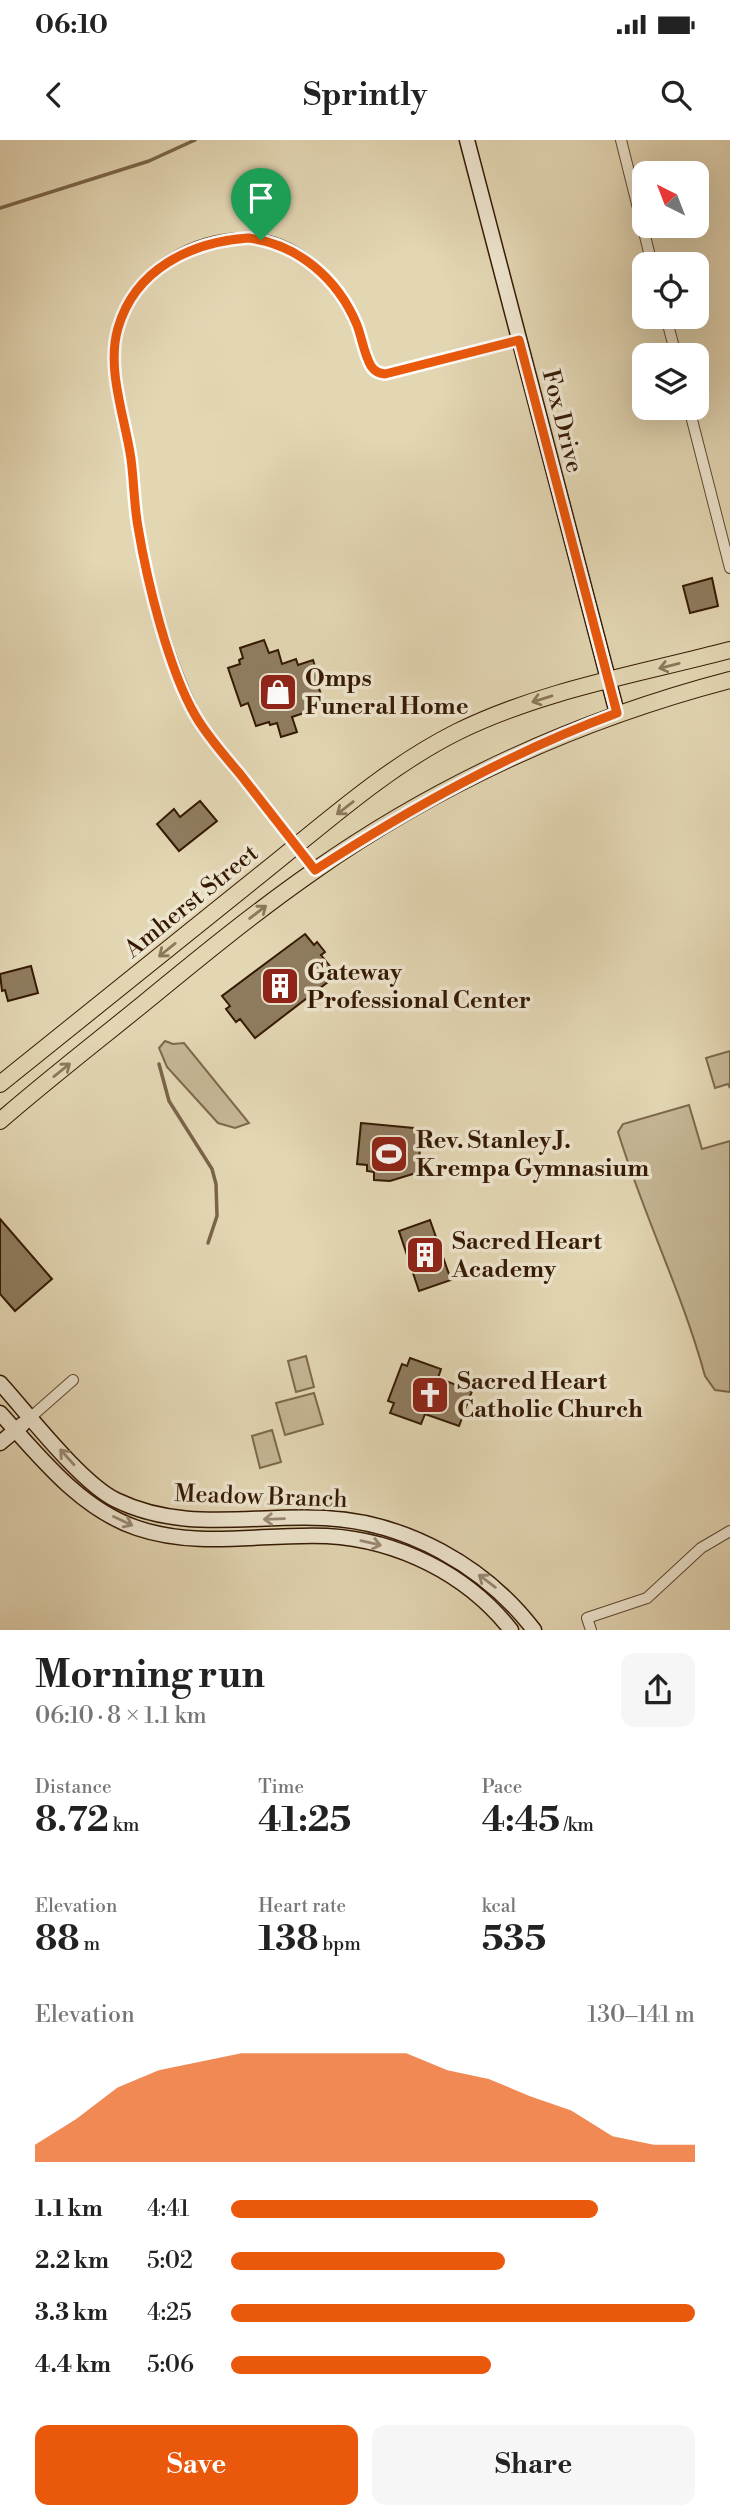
<!DOCTYPE html>
<html lang="en">
<head>
<meta charset="utf-8">
<style>
  body { margin:0; font-family:"Libre Bodoni",serif; background:#f6f6f6; color:#222; height:100vh; display:flex; flex-direction:column; font-size:26px; white-space:nowrap }
  * { box-sizing:border-box; margin:0 }
  p { font-size:23px; color:#767676 }
  .icon { flex:none; width:38px; height:38px; fill:none; stroke:currentColor; stroke-width:2; stroke-linecap:round; stroke-linejoin:round }
  .map { position:relative; height:1490px; overflow:hidden }
  .drawer { display:flex; flex-direction:column; background:#fff; flex:1 }
  .drawer>* { flex:none }
  .needle { width:46px; rotate:318deg }
  .buttons { position:absolute; left:632px; top:21px; display:grid; gap:14px }
  .buttons a { display:grid; place-items:center; width:77px; height:77px; border-radius:14px; background:#fff; box-shadow:0 7px 28px #0002; font-size:35px }
  .pin { position:absolute; display:grid; place-items:center; width:60px; height:60px; color:#fff; margin:-72px -30px; border-radius:50% 50% 50% 0; rotate:-45deg; box-shadow:0 0 7px #0007 }
  .pin .icon { rotate:45deg }
  .round { display:grid; place-items:center; flex:none; width:74px; height:74px; border-radius:14px; background:#f6f6f6 }
  .overview { display:flex; align-items:center; justify-content:space-between; height:119px; padding:0 35px }
  h1 { font-size:38px; font-weight:800; line-height:52px }
  .metrics { display:grid; grid-template-columns:repeat(3,1fr); gap:10px; height:119px; padding:7px 35px }
  .metrics div { display:grid; align-content:center }
  .metrics b { font-size:35px; font-weight:800 }
  .metrics small { font-size:19px; font-weight:400 }
  .metrics p { font-size:19px }
  .chart { height:196px; padding:14px 35px }
  .chart p { display:flex; justify-content:space-between }
  .chart svg { width:100%; height:126px; margin-top:7px; fill:#ea580c; opacity:.7 }
  .button { display:flex; gap:14px; margin-top:auto; padding:14px 35px }
  .button a { flex:1; height:80px; border-radius:14px; background:#ea580c; color:#fff; font-size:28px; font-weight:800; line-height:80px; text-align:center }
  .button a+a { background:#f6f6f6; color:#222 }
  ul { padding:0 35px; list-style:none; font-size:23px }
  li { display:grid; grid-template-columns:112px 84px 1fr; align-items:center; height:52px }
  li i { height:18px; border-radius:9px; background:#ea580c }
  .status { display:flex; justify-content:space-between; align-items:center; height:49px; padding:0 35px; background:#fff; direction:ltr }
  .status svg { height:19px; fill:currentColor }
  header { display:flex; justify-content:space-between; align-items:center; height:91px; padding:0 35px; background:#fff; font-size:32px; font-weight:800 }
  .map>svg:first-child { display:block }
  .green { fill:#c5b695; stroke:#7d684c; stroke-width:2 }
  .lines { fill:none; stroke-linecap:round; stroke-linejoin:round }
  .stream { stroke:#7a6449; stroke-width:3.5 }
  .building { fill:#8f7c5f; stroke:#351a03; stroke-width:2 }
  .minor-casing { stroke:#60492f; stroke-width:12 }
  .secondary-casing { stroke:#351a03; stroke-width:17 }
  .primary-casing { stroke:#351a03; stroke-width:18 }
  .minor { stroke:#ede4ce; stroke-width:10 }
  .secondary { stroke:#ede4ce; stroke-width:14 }
  .primary { stroke:#e3d6b3; stroke-width:16 }
  .oneway { stroke:#8c785b }
  .oneway2 { stroke:#9a8973 }
  .route-casing { stroke:#fff; stroke-width:14 }
  .route { stroke:#ea580c; stroke-width:9 }
  .labels { text-anchor:middle; stroke-width:7; stroke-linejoin:round; paint-order:stroke }
  .street-label { font-size:24px; fill:#351a03; stroke:#ede4ce }
  .poi-label { font-size:24px; font-weight:bold; fill:#351a03; stroke:#ede4ce; text-anchor:start }
</style>
</head>
<body>
<div class="status"><b>06:10</b><svg viewBox="0 0 49 12"><path d="M0 12V9h3v3zM5 12V6h3v6zM10 12V3h3v9zM15 12V0h3v12zM26 1h20v11H26zM47 4h2v5h-2z"/></svg></div>
<header><svg class="icon" aria-label="back" viewBox="0 0 24 24"><path d="M15 5l-7 7 7 7"/></svg>Sprintly<svg class="icon" aria-label="search" viewBox="0 0 24 24"><circle cx="10" cy="10" r="6"/><path d="M15 15l6 6"/></svg></header>
<div class="map">
<svg width="730" height="1490" viewBox="0 0 730 1490">
  <rect width="100%" height="100%" fill="#e3d6b3"/>
  <filter id="stains"><feTurbulence type="fractalNoise" baseFrequency=".00286" numOctaves="4"/><feColorMatrix values="0 0 0 0 .2 0 0 0 0 .09 0 0 0 0 .02 0 0 0 .5 -.17"/></filter>
  <radialGradient id="worn" r=".72"><stop offset=".6" stop-color="#630" stop-opacity="0"/><stop offset="1" stop-color="#630" stop-opacity=".3"/></radialGradient>
  <g class="green">
    <path d="M165,901L173,904L184,903L249,983L235,988L218,983L167,927L159,908Z"/>
    <path d="M730,911V948L728,944L715,948L706,918Z"/>
    <path d="M689,965L702,1009L730,1001V1252L715,1250L705,1236C682,1152 643,1074 618,992L623,984Z"/>
    <path d="M306,1216L314,1247L296,1252L288,1221Z"/>
    <path d="M314,1253L323,1284L285,1295L276,1263Z"/>
    <path d="M272,1290L281,1322L260,1328L252,1296Z"/>
  </g>
  <g class="lines">
    <g class="stream">
      <path d="M0,68L149,21L195,0"/>
      <path d="M159,924L169,961L212,1029L216,1044L217,1076L208,1103"/>
    </g>
  </g>
  <g class="building">
    <path d="M712,438L718,466L690,473L683,446Z"/>
    <path d="M264,500L269,513L278,510L282,524L296,519L298,525L313,520L320,542L317,543L324,562L311,566L313,570L292,577L297,592L281,597L277,583L270,585L269,582L256,586L248,563L241,566L228,528L240,524L239,520L243,518L240,508Z"/>
    <path d="M200,661L217,681L179,711L157,684L174,669L180,677Z"/>
    <path d="M305,794L314,805L317,802L325,812L321,815L337,835L255,898L240,879L236,882L226,869L230,866L222,856Z"/>
    <path d="M31,826L38,853L8,861L5,850L2,851L0,834Z"/>
    <path d="M361,983L414,988L419,992L417,1008H420L419,1021H426L429,1029L390,1041L374,1040V1032L367,1031V1025L357,1024Z"/>
    <path d="M0,1079L52,1139L15,1171L0,1154Z"/>
    <path d="M430,1080L451,1140L419,1151L399,1091Z"/>
    <path d="M410,1218L441,1229L438,1238L472,1251L459,1286L425,1274L421,1284L390,1273L394,1263L388,1261L402,1224L407,1226Z"/>
  </g>
  <g class="lines">
    <defs>
      <g id="minor">
        <path d="M621,0L652,124"/>
        <path d="M666,177L676,215"/>
        <path d="M689,268L730,428"/>
        <path d="M315,730C290,698 265,666 240,634C223,614 204,593 193,570C166,514 149,448 138,388C134,363 134,338 130,314C123,275 107,228 118,188C133,133 192,96 248,98C296,99 336,140 355,182C362,196 364,214 372,227C375,232 379,233 385,234L518,200"/>
        <path d="M31,1277L73,1240"/>
        <path d="M591,1490L587,1478L647,1458L701,1408L730,1391"/>
      </g>
      <g id="secondary">
        <path d="M467,0L617,573"/>
        <path d="M0,1243C28,1274 81,1343 116,1360C184,1393 253,1374 325,1378C406,1382 485,1426 534,1490"/>
        <path d="M0,1273C39,1316 80,1369 137,1388C199,1409 264,1393 327,1396C398,1400 467,1434 511,1490"/>
        <path d="M0,1303L23,1284"/>
      </g>
      <g id="primary">
        <path d="M0,944C87,874 174,805 260,735C323,685 385,628 457,592C542,550 639,534 730,510"/>
        <path d="M0,981C46,941 95,903 143,864C199,818 255,772 314,731C441,642 581,579 730,540"/>
      </g>
    </defs>
    <use href="#minor" class="minor-casing"/>
    <use href="#secondary" class="secondary-casing"/>
    <use href="#primary" class="primary-casing"/>
    <use href="#minor" class="minor"/>
    <use href="#secondary" class="secondary"/>
    <use href="#primary" class="primary"/>
  </g>
  <defs><path id="oneway-shaft" d="M-6 0H5M1.5-3L5.5 0L1.5 3" fill="none" stroke-width="1.6" stroke-linecap="round" stroke-linejoin="round" transform="scale(1.75)"/></defs>
  <g class="oneway">
    <use href="#oneway-shaft" transform="translate(669 526) rotate(166)"/>
    <use href="#oneway-shaft" transform="translate(542 559) rotate(163)"/>
    <use href="#oneway-shaft" transform="translate(345 668) rotate(142)"/>
    <use href="#oneway-shaft" transform="translate(258 772) rotate(-38)"/>
    <use href="#oneway-shaft" transform="translate(167 810) rotate(141)"/>
    <use href="#oneway-shaft" transform="translate(62 930) rotate(-39)"/>
  </g>
  <g class="oneway2">
    <use href="#oneway-shaft" transform="translate(67 1317) rotate(-132)"/>
    <use href="#oneway-shaft" transform="translate(274 1379) rotate(178)"/>
    <use href="#oneway-shaft" transform="translate(123 1381) rotate(25)"/>
    <use href="#oneway-shaft" transform="translate(371 1403) rotate(13)"/>
    <use href="#oneway-shaft" transform="translate(487 1441) rotate(-143)"/>
  </g>
  <g class="lines">
    <defs>
      <path id="route" d="M248,98C298,104 338,139 357,185C362,198 364,214 371,226C375,232 379,233 385,234L519,200L617,573C509,613 411,668 315,730C290,698 265,666 240,634C224,615 207,596 195,575C168,528 147,441 138,387C134,365 134,342 131,319C125,277 106,229 118,188C135,129 191,102 248,98Z"/>
    </defs>
    <use href="#route" class="route-casing"/>
    <use href="#route" class="route"/>
  </g>
  <defs>
    <symbol id="shop-square" viewBox="-11 -11 22 22"><rect x="-9" y="-9" width="18" height="18" rx="4" fill="#8f2418" stroke="#ede4ce"/><path d="M-5-2.5h2.3a2.7 3.5 0 0 1 5.4 0H5L5.5 6h-11ZM-1.5-2.5h3a1.5 2.3 0 0 0-3 0Z" fill="#fff"/></symbol>
    <symbol id="building-square" viewBox="-11 -11 22 22"><rect x="-9" y="-9" width="18" height="18" rx="4" fill="#8f2418" stroke="#ede4ce"/><path d="M-4-6H4V6H1V3H-1V6H-4ZM-2.5-4.3h1.7v1.8h-1.7ZM.8-4.3h1.7v1.8H.8ZM-2.5-1h1.7V.8h-1.7ZM.8-1h1.7V.8H.8Z" fill="#fff"/></symbol>
    <symbol id="stadium-square" viewBox="-11 -11 22 22"><rect x="-9" y="-9" width="18" height="18" rx="4" fill="#8f2418" stroke="#ede4ce"/><path d="M0-5a6.5 5 0 1 0 0 10a6.5 5 0 1 0 0-10ZM-3.5-1.8h7v3.6h-7Z" fill="#fff"/></symbol>
    <symbol id="church-square" viewBox="-11 -11 22 22"><rect x="-9" y="-9" width="18" height="18" rx="4" fill="#8f2418" stroke="#ede4ce"/><path d="M-1.2-6h2.4v3.5h3.3v2.4h-3.3V6h-2.4V-.1h-3.3v-2.4h3.3Z" fill="#fff"/></symbol>
  </defs>
  <g fill-rule="evenodd">
    <use href="#shop-square" x="256" y="530" width="44" height="44"/>
    <use href="#building-square" x="258" y="824" width="44" height="44"/>
    <use href="#stadium-square" x="367" y="992" width="44" height="44"/>
    <use href="#building-square" x="403" y="1093" width="44" height="44"/>
    <use href="#church-square" x="408" y="1233" width="44" height="44"/>
  </g>
  <g class="labels">
    <g class="street-label">
      <text transform="translate(563 281) rotate(76)" y="8">Fox Drive</text>
      <text transform="translate(191 761) rotate(-39)" y="8">Amherst Street</text>
      <text transform="translate(261 1356) rotate(2)" y="8">Meadow Branch</text>
    </g>
    <g class="poi-label">
      <text x="305" y="546">Omps<tspan x="305" dy="28">Funeral Home</tspan></text>
      <text x="307" y="840">Gateway<tspan x="307" dy="28">Professional Center</tspan></text>
      <text x="416" y="1008">Rev. Stanley J.<tspan x="416" dy="28">Krempa Gymnasium</tspan></text>
      <text x="452" y="1109">Sacred Heart<tspan x="452" dy="28">Academy</tspan></text>
      <text x="457" y="1249">Sacred Heart<tspan x="457" dy="28">Catholic Church</tspan></text>
    </g>
  </g>
  <rect width="100%" height="100%" filter="url(#stains)"/>
  <rect width="100%" height="100%" fill="url(#worn)"/>
</svg>
<div class="buttons">
<a><svg class="needle" viewBox="-14 -14 28 28"><path d="M0-13l5 13h-10z" fill="#e53935"/><path d="M0 13l5-13h-10z" fill="#767676"/></svg></a>
<a><svg class="icon" aria-label="locate" viewBox="0 0 24 24"><circle cx="12" cy="12" r="6"/><path d="M12 2v4M12 18v4M2 12h4M18 12h4"/></svg></a>
<a><svg class="icon" aria-label="layers" viewBox="0 0 24 24"><path d="M12 4l9 5-9 5-9-5zM3 14l9 5 9-5"/></svg></a>
</div>
<div class="pin" style="left:261px;top:100px;background:#1e9e55"><svg class="icon" aria-label="arrive" viewBox="0 0 24 24"><path d="M6 21V4h12l-3 4 3 4H6"/></svg></div>
</div>
<section class="drawer">
<div class="overview"><div><h1>Morning run</h1><p>06:10 · 8 × 1.1 km</p></div><a class="round"><svg class="icon" aria-label="share" viewBox="0 0 24 24"><path d="M12 15V3M7 8l5-5 5 5M5 13v7h14v-7"/></svg></a></div>
<div class="metrics">
<div><p>Distance</p><b>8.72<small> km</small></b></div>
<div><p>Time</p><b>41:25</b></div>
<div><p>Pace</p><b>4:45<small> /km</small></b></div>
</div>
<div class="metrics">
<div><p>Elevation</p><b>88<small> m</small></b></div>
<div><p>Heart rate</p><b>138<small> bpm</small></b></div>
<div><p>kcal</p><b>535</b></div>
</div>
<div class="chart"><p><span>Elevation</span>130–141 m</p>
<svg viewBox="0 0 160 44" preserveAspectRatio="none"><path d="M0 44V38L10 29L20 18L30 12L40 9L50 6L60 6L70 6L80 6L90 6L100 12L110 15L120 21L130 26L140 35L150 38L160 38V44z"/></svg>
</div>
<ul>
<li><b>1.1 km</b>4:41<i style="width:79%"></i></li>
<li><b>2.2 km</b>5:02<i style="width:59%"></i></li>
<li><b>3.3 km</b>4:25<i style="width:100%"></i></li>
<li><b>4.4 km</b>5:06<i style="width:56%"></i></li>
</ul>
<div class="button"><a>Save</a><a>Share</a></div>
</section>
</body>
</html>
